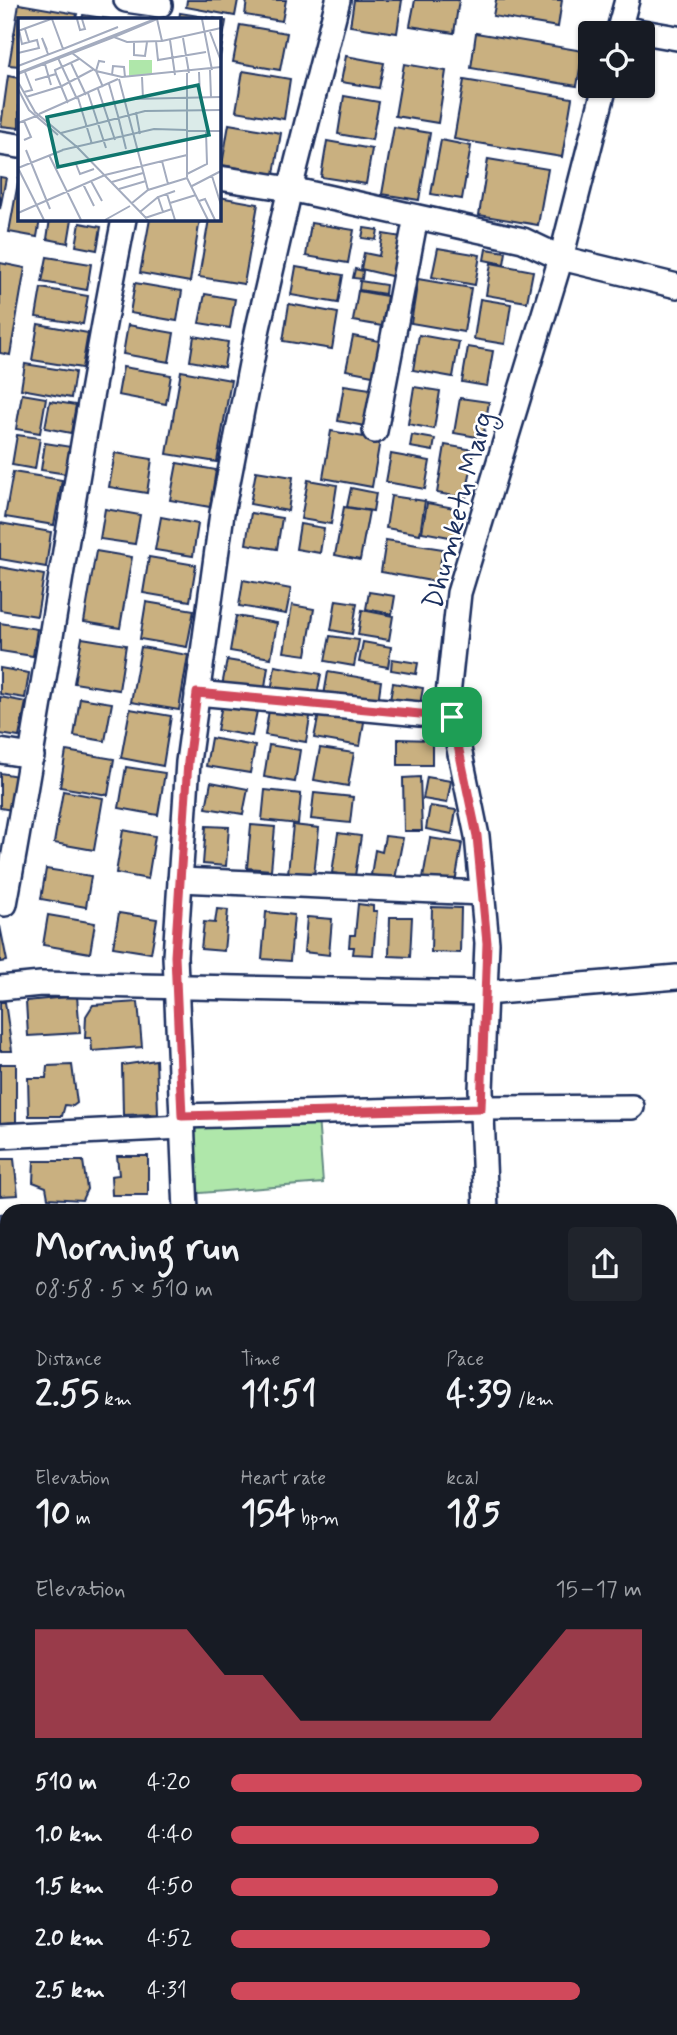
<!DOCTYPE html>
<html lang="en">
<head>
<meta charset="utf-8">
<style>
  body { margin:0; font-family:Mynerve,sans-serif; background:#20242c; color:#f1f3f6; height:100vh; display:flex; flex-direction:column; font-size:26px; white-space:nowrap }
  * { box-sizing:border-box; margin:0 }
  p { font-size:23px; color:#9ea1a6 }
  .icon { flex:none; width:38px; height:38px; fill:none; stroke:currentColor; stroke-width:2; stroke-linecap:round; stroke-linejoin:round }
  .map { position:relative; flex:1; overflow:hidden }
  .drawer { position:absolute; left:0px; top:1204px; width:677px; height:831px; display:flex; flex-direction:column; background:#171b24; border-radius:21px 21px 0 0; box-shadow:0 2px 5px #0004 }
  .drawer>* { flex:none }
  .controls { position:absolute; left:578px; top:21px; display:grid; gap:14px }
  .controls a { display:grid; place-items:center; width:77px; height:77px; border-radius:7px; background:#171b24; box-shadow:0 2px 5px #0004; font-size:35px }
  .pin { position:absolute; display:grid; place-items:center; width:60px; height:60px; color:#fff; margin:-30px; border-radius:14px; box-shadow:0 4px 10px #0006 }
  .round { display:grid; place-items:center; flex:none; width:74px; height:74px; border-radius:7px; background:#20242c }
  .headline { display:flex; align-items:center; justify-content:space-between; height:119px; padding:0 35px }
  h1 { font-size:38px; font-weight:700; line-height:52px }
  .figures { display:grid; grid-template-columns:repeat(3,1fr); gap:10px; height:119px; padding:7px 35px }
  .figures div { display:grid; align-content:center }
  .figures b { font-size:35px; font-weight:700 }
  .figures small { font-size:19px; font-weight:400 }
  .figures p { font-size:19px }
  .chart { height:196px; padding:14px 35px }
  .chart p { display:flex; justify-content:space-between }
  .chart svg { width:100%; height:126px; margin-top:7px; fill:#d1495b; opacity:.7 }
  ul { padding:0 35px; list-style:none; font-size:23px }
  li { display:grid; grid-template-columns:112px 84px 1fr; align-items:center; height:52px }
  li i { height:18px; border-radius:9px; background:#d1495b }
  .map>svg:first-child { display:block }
  .green { fill:#afe7aa; stroke:#658b84; stroke-width:2 }
  .building { fill:#c9b080; stroke:#1b2f5e; stroke-width:2 }
  .lines { fill:none; stroke-linecap:round; stroke-linejoin:round }
  .minor-casing { stroke:#1b2f5e; stroke-width:28 }
  .major-casing { stroke:#1b2f5e; stroke-width:33 }
  .minor { stroke:#fff; stroke-width:23 }
  .major { stroke:#fff; stroke-width:28 }
  .route-casing { stroke:#fff; stroke-width:14 }
  .route { stroke:#d1495b; stroke-width:9 }
  .labels { text-anchor:middle; stroke-width:5; stroke-linejoin:round; paint-order:stroke }
  .street-label { font-size:28px; fill:#1b2f5e; stroke:#fff }
  .inset-road { fill:none; stroke:#a4acbf; stroke-width:2 }
  .view { fill:#0f766e; fill-opacity:0.15; stroke:#0f766e; stroke-width:3.5 }
  .inset-edge { fill:none; stroke:#1b2f5e; stroke-width:3.5 }
</style>
</head>
<body>
<div class="map">
<svg width="677" height="2035" viewBox="0 0 677 2035">
  <rect width="100%" height="100%" fill="#fff"/>
  <filter id="ink" filterUnits="userSpaceOnUse"><feTurbulence type="fractalNoise" baseFrequency=".0143" numOctaves="2"/><feDisplacementMap in="SourceGraphic" scale="14" xChannelSelector="R" yChannelSelector="G"/><feConvolveMatrix kernelMatrix="1 2 1 2 8 2 1 2 1" color-interpolation-filters="sRGB"/></filter>
  <g filter="url(#ink)">
    <path class="green" d="M318,1117L323,1183L189,1194L187,1124Z"/>
    <g class="building">
      <path d="M187,0H238L235,16L186,7Z"/>
      <path d="M247,0H286L282,21L245,15Z"/>
      <path d="M354,0H402L397,33L350,26Z"/>
      <path d="M415,0H459L454,33L410,26Z"/>
      <path d="M496,0H562L558,27L493,16Z"/>
      <path d="M19,4L77,14L76,19H19V66L9,65Z"/>
      <path d="M180,13L217,19H179Z"/>
      <path d="M83,15L110,19H82Z"/>
      <path d="M219,20L226,21L219,62Z"/>
      <path d="M240,25L287,33L280,70L233,62Z"/>
      <path d="M476,33L583,51L577,86L471,68Z"/>
      <path d="M346,56L384,63L379,88L341,82Z"/>
      <path d="M404,64L446,71L438,123L395,116Z"/>
      <path d="M243,71L290,79L284,119L236,111Z"/>
      <path d="M8,76L19,78V128L1,126Z"/>
      <path d="M464,80L572,98L562,157L454,139Z"/>
      <path d="M344,96L379,102L372,140L338,134Z"/>
      <path d="M229,124L281,133L274,174L222,165Z"/>
      <path d="M394,127L430,133L419,200L382,194Z"/>
      <path d="M441,140L471,146L462,199L431,194Z"/>
      <path d="M327,141L372,149L366,184L321,177Z"/>
      <path d="M488,159L548,169L538,225L479,215Z"/>
      <path d="M0,177L6,178L0,209Z"/>
      <path d="M19,177V219H40L37,237L9,232Z"/>
      <path d="M219,197L258,204L244,284L199,277L209,219H219Z"/>
      <path d="M50,219H72L68,243L47,239Z"/>
      <path d="M150,219H200L190,282L140,273Z"/>
      <path d="M80,223L101,227L97,250L76,246Z"/>
      <path d="M311,223L354,230L348,263L306,256Z"/>
      <path d="M364,228L378,230L376,240L362,238Z"/>
      <path d="M383,234L402,237L395,277L361,269L364,253L379,256Z"/>
      <path d="M438,248L480,255L475,285L432,277Z"/>
      <path d="M486,249L506,252L504,264L484,260Z"/>
      <path d="M47,257L91,264L87,290L42,282Z"/>
      <path d="M0,263L25,268L10,355L0,353Z"/>
      <path d="M491,263L533,271L527,302L486,295Z"/>
      <path d="M296,267L343,275L338,303L291,295Z"/>
      <path d="M355,269L363,271L362,279L353,278Z"/>
      <path d="M418,279L471,288L464,332L411,323Z"/>
      <path d="M360,281L386,285L385,294L359,290Z"/>
      <path d="M135,283L182,291L177,321L130,313Z"/>
      <path d="M41,288L88,296L83,324L36,317Z"/>
      <path d="M358,291L387,296L382,326L353,321Z"/>
      <path d="M205,294L235,299L230,328L199,323Z"/>
      <path d="M480,299L511,304L505,344L474,339Z"/>
      <path d="M289,304L338,313L332,349L283,341Z"/>
      <path d="M38,324L88,333L82,368L32,360Z"/>
      <path d="M128,325L174,333L169,362L123,354Z"/>
      <path d="M419,335L459,342L453,377L413,370Z"/>
      <path d="M194,336L228,342L224,367L190,361Z"/>
      <path d="M353,336L384,342L378,376L346,370Z"/>
      <path d="M468,347L493,351L487,386L462,382Z"/>
      <path d="M25,364L75,372L71,398L21,389Z"/>
      <path d="M123,367L171,375L166,404L118,395Z"/>
      <path d="M181,371L231,380L217,462L167,454Z"/>
      <path d="M344,385L377,390L370,427L338,421Z"/>
      <path d="M414,387L440,391L434,429L408,424Z"/>
      <path d="M22,394L46,398L40,433L16,429Z"/>
      <path d="M460,398L489,402L483,438L454,433Z"/>
      <path d="M50,401L76,405L71,433L45,428Z"/>
      <path d="M331,431L380,440L372,487L323,478Z"/>
      <path d="M17,435L40,438L35,469L12,465Z"/>
      <path d="M412,435L435,439L433,451L410,447Z"/>
      <path d="M45,443L71,447L67,474L41,470Z"/>
      <path d="M445,445L474,450L466,498L437,493Z"/>
      <path d="M115,453L152,459L147,493L109,487Z"/>
      <path d="M391,454L430,461L425,489L386,482Z"/>
      <path d="M177,463L216,470L210,507L170,500Z"/>
      <path d="M256,471L293,477L288,511L250,504Z"/>
      <path d="M13,472L62,480L54,525L5,517Z"/>
      <path d="M308,480L337,485L331,524L301,519Z"/>
      <path d="M351,488L376,493L373,511L347,507Z"/>
      <path d="M391,496L425,501L420,534L386,528Z"/>
      <path d="M427,503L460,509L455,538L422,532Z"/>
      <path d="M344,507L369,511L360,560L335,555Z"/>
      <path d="M105,509L140,515L135,544L100,539Z"/>
      <path d="M251,513L282,518L277,549L246,544Z"/>
      <path d="M161,517L198,524L193,556L155,550Z"/>
      <path d="M0,523L51,532L46,567L0,559Z"/>
      <path d="M300,524L324,528L320,553L296,549Z"/>
      <path d="M386,540L443,549L437,582L381,572Z"/>
      <path d="M96,551L132,557L120,628L84,622Z"/>
      <path d="M149,557L196,565L190,601L143,593Z"/>
      <path d="M0,567L44,575L37,616L0,610Z"/>
      <path d="M243,580L291,589L286,614L239,606Z"/>
      <path d="M369,592L395,596L392,614L366,609Z"/>
      <path d="M336,600L357,603L352,634L331,630Z"/>
      <path d="M146,602L194,610L187,647L140,639Z"/>
      <path d="M292,605L314,609L306,655L284,652Z"/>
      <path d="M362,610L393,616L389,640L358,635Z"/>
      <path d="M236,616L277,623L271,658L230,651Z"/>
      <path d="M0,623L37,629L33,656L0,651Z"/>
      <path d="M330,636L359,640L354,666L325,661Z"/>
      <path d="M82,638L126,645L119,690L74,683Z"/>
      <path d="M363,642L391,647L388,667L359,662Z"/>
      <path d="M141,647L188,655L179,710L131,702Z"/>
      <path d="M392,659L418,663L416,674L391,670Z"/>
      <path d="M227,660L268,667L264,693L222,686Z"/>
      <path d="M275,666L321,674L316,700L271,692Z"/>
      <path d="M0,668L29,673L25,698L0,694Z"/>
      <path d="M328,672L381,681L377,710L323,701Z"/>
      <path d="M393,683L423,688L419,711L389,706Z"/>
      <path d="M0,697L26,702L19,737L0,734Z"/>
      <path d="M80,698L112,703L105,741L74,736Z"/>
      <path d="M223,700L258,706L252,736L217,730Z"/>
      <path d="M270,704L311,711L306,742L265,735Z"/>
      <path d="M130,709L171,716L163,766L121,758Z"/>
      <path d="M320,709L365,716L360,746L314,738Z"/>
      <path d="M211,738L255,746L250,773L206,766Z"/>
      <path d="M398,739L432,740V765H398Z"/>
      <path d="M269,745L300,750L295,782L264,777Z"/>
      <path d="M320,748L354,753L348,786L314,780Z"/>
      <path d="M66,751L114,759L108,795L60,787Z"/>
      <path d="M126,767L165,773L158,815L119,808Z"/>
      <path d="M0,773L18,776L12,810L0,808Z"/>
      <path d="M420,777L422,831H404L403,778Z"/>
      <path d="M427,777L451,781L447,803L423,799Z"/>
      <path d="M211,782L248,789L243,814L206,808Z"/>
      <path d="M265,790L301,794L298,824L262,820Z"/>
      <path d="M63,791L103,798L94,850L54,843Z"/>
      <path d="M314,793L353,797L350,823L311,819Z"/>
      <path d="M430,806L456,810L452,834L426,829Z"/>
      <path d="M251,825L275,827L271,870L247,868Z"/>
      <path d="M293,825L319,828L314,875L288,873Z"/>
      <path d="M206,826L229,827L226,866L203,864Z"/>
      <path d="M123,830L155,836L148,879L116,873Z"/>
      <path d="M338,833L361,836L355,876L332,873Z"/>
      <path d="M385,836L403,838L395,879L371,875L375,850L382,852Z"/>
      <path d="M430,838L462,843L455,883L423,878Z"/>
      <path d="M46,869L91,876L86,907L41,899Z"/>
      <path d="M358,904L373,906V911H377L373,955L353,954L354,947H349L350,935H355Z"/>
      <path d="M432,907L461,908L460,953L431,952Z"/>
      <path d="M217,909L228,910L224,951L201,949L204,922L215,923Z"/>
      <path d="M266,912L294,915L290,961L262,959Z"/>
      <path d="M119,913L157,919L151,953L113,947Z"/>
      <path d="M48,915L95,923L90,953L43,945Z"/>
      <path d="M307,917L332,919L329,955L304,952Z"/>
      <path d="M390,917H412L410,957L389,956Z"/>
      <path d="M0,926L7,961L0,962Z"/>
      <path d="M77,996L80,1033L28,1036L26,1001Z"/>
      <path d="M0,1002H5L12,1051H0Z"/>
      <path d="M138,1002L142,1047L92,1051L91,1038H85L86,1016L93,1005Z"/>
      <path d="M156,1060L158,1114L123,1115L122,1065Z"/>
      <path d="M0,1064H16V1122L0,1123Z"/>
      <path d="M72,1065L77,1103L73,1106L65,1105L62,1116H29L28,1078H46L47,1066Z"/>
      <path d="M117,1156H148V1195H112L111,1176L119,1175Z"/>
      <path d="M0,1159H14L18,1195L0,1196Z"/>
      <path d="M34,1161H83L87,1189L82,1200L48,1198L46,1187L33,1182Z"/>
      <path d="M7,1214V1261L0,1262V1215Z"/>
      <path d="M6,1452L7,1491L0,1492V1453Z"/>
      <path d="M7,1508V1545H0V1509Z"/>
      <path d="M670,1701L677,1747V1809H670Z"/>
      <path d="M7,1769V1816L2,1817L0,1770Z"/>
      <path d="M7,1850V1907L0,1908V1851Z"/>
      <path d="M7,1966V2028H24V2034L0,2035V1967Z"/>
    </g>
    <g class="lines">
      <defs>
        <g id="minor">
          <path d="M126,0L160,5"/>
          <path d="M620,28L677,38"/>
          <path d="M618,33L627,0"/>
          <path d="M0,143L19,146"/>
          <path d="M219,178L290,189L523,240L561,258L677,286"/>
          <path d="M375,431L416,217"/>
          <path d="M197,693L452,717"/>
          <path d="M0,751L32,756"/>
          <path d="M180,880L482,893"/>
          <path d="M5,904C47,676 79,446 124,219"/>
          <path d="M0,988L41,984L485,993L677,977"/>
          <path d="M182,1116L481,1108L632,1107"/>
          <path d="M0,1136L182,1127"/>
          <path d="M186,1211L175,956L188,762L222,513L258,328L290,189L338,0"/>
          <path d="M486,1211L481,1090L487,943L477,836L448,695L459,593L561,258L605,86"/>
          <path d="M0,1284L7,1283"/>
          <path d="M0,1419L7,1418"/>
          <path d="M0,1579H7"/>
          <path d="M672,1653L677,1686"/>
          <path d="M486,2028L487,2035"/>
          <path d="M67,2035L76,2028"/>
          <path d="M163,2035L171,2028"/>
        </g>
        <g id="major">
          <path d="M670,1600L677,1596"/>
          <path d="M670,1654L677,1650"/>
          <path d="M95,2035L103,2028"/>
          <path d="M130,2035L138,2028"/>
        </g>
      </defs>
      <use href="#minor" class="minor-casing"/>
      <use href="#major" class="major-casing"/>
      <use href="#minor" class="minor"/>
      <use href="#major" class="major"/>
    </g>
  </g>
  <g class="lines" filter="url(#ink)">
    <defs>
      <path id="route" d="M197,693L452,717L477,836L487,943L481,1108L182,1116L175,956L188,762Z"/>
    </defs>
    <use href="#route" class="route-casing"/>
    <use href="#route" class="route"/>
  </g>
  <g class="labels">
    <g class="street-label">
      <text transform="translate(457 510) rotate(-75)" y="10">Dhumketu Marg</text>
    </g>
  </g>
  <g transform="translate(18 18)">
    <rect width="203" height="203" fill="#fff"/>
    <path d="M111,42H134V57L111,58Z" fill="#afe7aa"/>
    <path class="inset-road" d="M59,1L62,12L67,11L64,1M184,1L194,52M1,12L4,26L11,24L7,11M0,13L33,1M192,14L203,43M96,19L139,1L144,23M165,20L171,55M152,22L157,57M138,23L140,42L188,34M116,24V37L127,38L129,24M45,31L100,9M29,32L24,20L30,36M0,35L21,30L19,22L11,24M54,35L78,53L104,59L203,49M40,40L59,81M53,45L68,77M27,46L33,67M0,48L45,31L34,1M192,52L193,79M181,54L182,79M0,55L137,1M169,55V159M0,56L96,19L109,24L144,23L203,10M38,56L50,85M94,57L95,48L106,49L107,59M124,59L125,81M101,61L130,172M17,62L38,56L37,52L61,41M0,64L17,94L59,129L130,202M91,66L100,98M85,69L78,53L81,43L87,44M0,71L11,92L40,117M80,71L97,122M6,74L14,72L7,54M70,75L88,130M8,79L44,68L76,51M60,80L74,126M113,81L203,79M118,94L122,116M21,96L100,61M100,98L108,131M0,105L21,97M43,115L127,93L203,92M6,122L13,119L6,103M8,132L32,191M44,132L136,111L203,113M31,137L63,202M144,143L150,166M58,146L62,156L76,151M0,150L45,132M0,150L26,202M169,156L189,146L188,113M194,158L203,187M73,163L84,183M94,164L125,155M65,166L76,188M174,168L203,153M101,171L128,163M149,176L157,202M181,183L187,181L197,202M114,185L130,172L169,160L190,202M152,185L178,177M122,194L140,179M145,194L140,179L157,173M0,195L87,157L169,137M127,200L154,191M87,202L112,188"/>
    <path class="view" d="M180,67L191,117L40,149L29,99Z"/>
    <rect width="203" height="203" class="inset-edge"/>
  </g>
</svg>
<div class="controls">
<a><svg class="icon" aria-label="locate" viewBox="0 0 24 24"><circle cx="12" cy="12" r="6"/><path d="M12 2v4M12 18v4M2 12h4M18 12h4"/></svg></a>
</div>
<div class="pin" style="left:452px;top:717px;background:#1e9e55"><svg class="icon" aria-label="arrive" viewBox="0 0 24 24"><path d="M6 21V4h12l-3 4 3 4H6"/></svg></div>
<section class="drawer">
<div class="headline"><div><h1>Morning run</h1><p>08:58 · 5 × 510 m</p></div><a class="round"><svg class="icon" aria-label="share" viewBox="0 0 24 24"><path d="M12 15V3M7 8l5-5 5 5M5 13v7h14v-7"/></svg></a></div>
<div class="figures">
<div><p>Distance</p><b>2.55<small> km</small></b></div>
<div><p>Time</p><b>11:51</b></div>
<div><p>Pace</p><b>4:39<small> /km</small></b></div>
</div>
<div class="figures">
<div><p>Elevation</p><b>10<small> m</small></b></div>
<div><p>Heart rate</p><b>154<small> bpm</small></b></div>
<div><p>kcal</p><b>185</b></div>
</div>
<div class="chart"><p><span>Elevation</span>15–17 m</p>
<svg viewBox="0 0 160 44" preserveAspectRatio="none"><path d="M0 44V6L10 6L20 6L30 6L40 6L50 22L60 22L70 38L80 38L90 38L100 38L110 38L120 38L130 22L140 6L150 6L160 6V44z"/></svg>
</div>
<ul>
<li><b>510 m</b>4:20<i style="width:100%"></i></li>
<li><b>1.0 km</b>4:40<i style="width:75%"></i></li>
<li><b>1.5 km</b>4:50<i style="width:65%"></i></li>
<li><b>2.0 km</b>4:52<i style="width:63%"></i></li>
<li><b>2.5 km</b>4:31<i style="width:85%"></i></li>
</ul>
</section>
</div>
</body>
</html>
